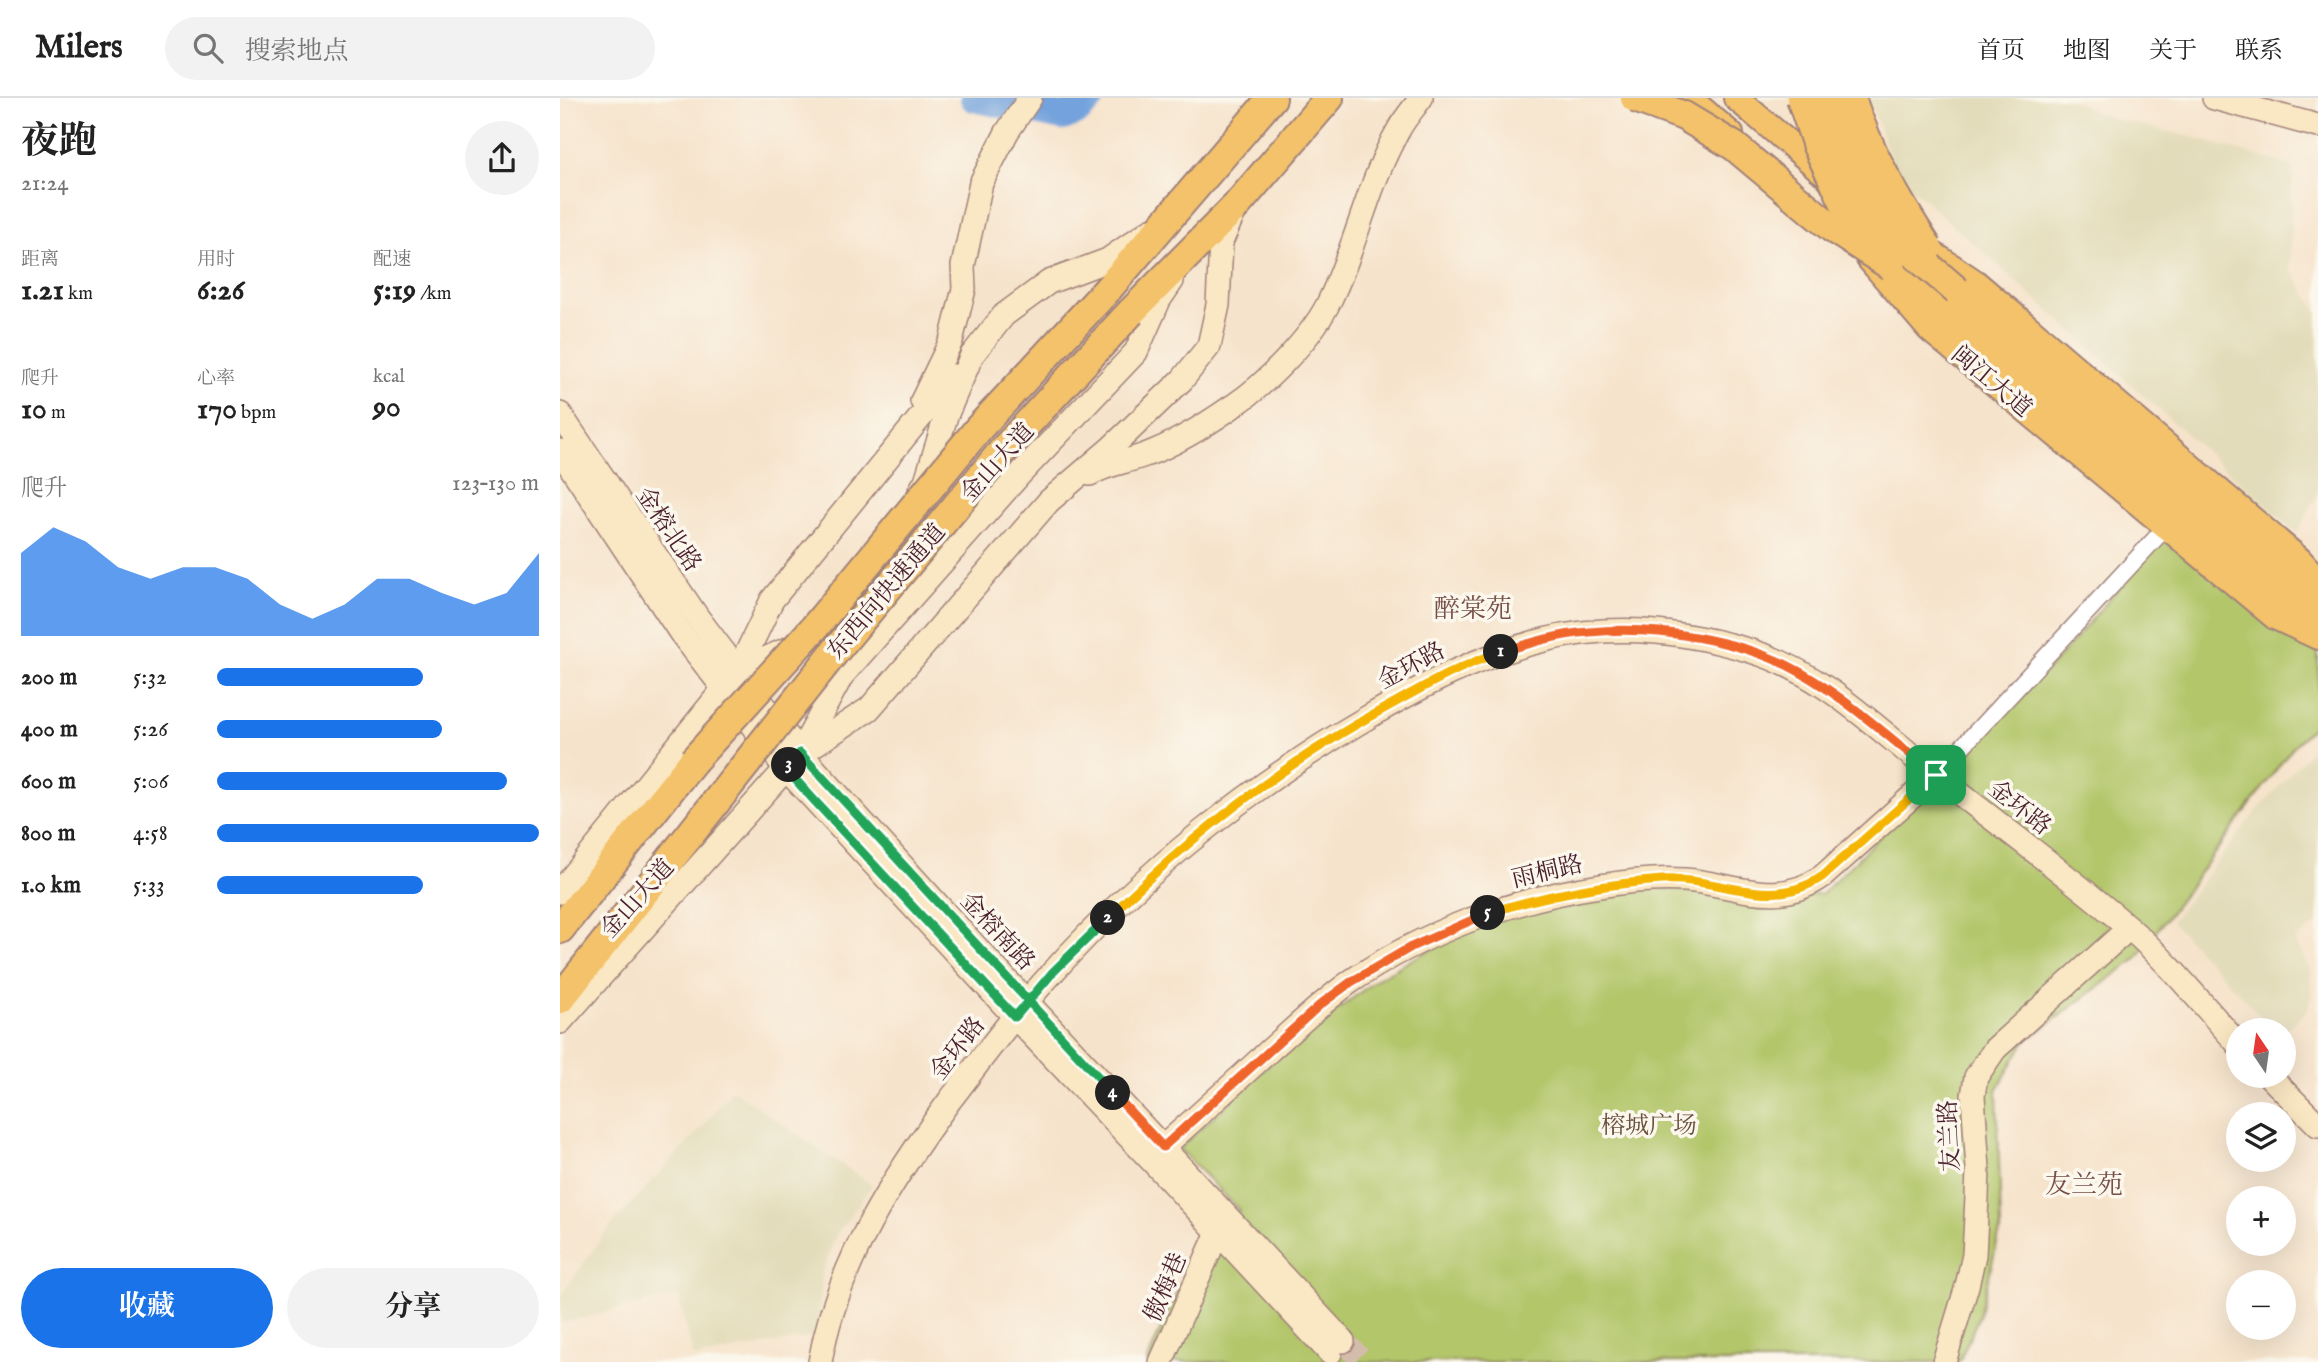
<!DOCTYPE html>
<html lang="zh">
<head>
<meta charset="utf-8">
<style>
  body { margin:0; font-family:"IM FELL English","Noto Serif SC",serif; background:#f2f2f2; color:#222; height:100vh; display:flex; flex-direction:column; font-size:26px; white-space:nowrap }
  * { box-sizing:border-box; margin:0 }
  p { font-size:23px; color:#767676 }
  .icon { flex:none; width:38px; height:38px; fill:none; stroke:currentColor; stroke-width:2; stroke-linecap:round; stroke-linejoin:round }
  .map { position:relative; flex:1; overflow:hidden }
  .drawer { display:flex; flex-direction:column; background:#fff; width:560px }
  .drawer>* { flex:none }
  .needle { width:46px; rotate:347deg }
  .fabs { position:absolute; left:1666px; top:920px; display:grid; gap:14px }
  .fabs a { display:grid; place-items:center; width:70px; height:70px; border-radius:50%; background:#fff; box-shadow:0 7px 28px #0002; font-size:35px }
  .pin { position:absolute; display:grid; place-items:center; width:60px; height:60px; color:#fff; margin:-30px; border-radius:14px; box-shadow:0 4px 10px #0006 }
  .km { position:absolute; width:35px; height:35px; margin:-18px; border-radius:50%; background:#222; color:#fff; font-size:19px; line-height:35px; text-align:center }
  .round { display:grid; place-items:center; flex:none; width:74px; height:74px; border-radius:37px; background:#f2f2f2 }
  .head { display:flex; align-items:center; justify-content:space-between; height:119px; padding:0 21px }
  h1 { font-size:38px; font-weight:700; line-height:52px }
  .figures { display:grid; grid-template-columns:repeat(3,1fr); gap:10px; height:119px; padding:7px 21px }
  .figures div { display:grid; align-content:center }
  .figures b { font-size:30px; font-weight:700 }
  .figures small { font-size:19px; font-weight:400 }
  .figures p { font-size:19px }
  .chart { height:196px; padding:14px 21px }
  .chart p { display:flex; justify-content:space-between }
  .chart svg { width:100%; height:126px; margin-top:7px; fill:#1a73e8; opacity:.7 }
  .cta { display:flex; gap:14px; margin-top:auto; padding:14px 21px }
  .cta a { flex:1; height:80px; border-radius:42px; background:#1a73e8; color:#fff; font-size:28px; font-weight:700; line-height:80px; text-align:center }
  .cta a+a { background:#f2f2f2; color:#222 }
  ul { padding:0 21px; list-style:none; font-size:23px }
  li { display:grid; grid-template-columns:112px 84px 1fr; align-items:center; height:52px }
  li i { height:18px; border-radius:9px; background:#1a73e8 }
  header { display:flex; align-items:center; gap:42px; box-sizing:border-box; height:98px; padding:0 35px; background:#fff; border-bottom:2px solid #e0e0e0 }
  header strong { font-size:33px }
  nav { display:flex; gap:38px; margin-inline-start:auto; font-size:24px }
  .search { width:490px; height:63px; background:#f2f2f2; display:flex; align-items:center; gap:18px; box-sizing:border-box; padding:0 24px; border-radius:38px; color:#767676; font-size:26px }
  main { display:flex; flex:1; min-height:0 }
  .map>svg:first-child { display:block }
  .built { fill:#e3dcba }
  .green { fill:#b3c66a; stroke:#7e724a; stroke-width:2 }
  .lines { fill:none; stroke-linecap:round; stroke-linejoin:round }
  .river { stroke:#73a2dc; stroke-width:28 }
  .secondary-tunnel { stroke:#d4bcab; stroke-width:23; stroke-dasharray:23 11; stroke-linecap:butt }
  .street-casing { stroke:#a0817b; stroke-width:19 }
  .secondary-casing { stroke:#a0817b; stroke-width:26 }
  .primary-casing { stroke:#a0817b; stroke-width:28 }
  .highway-casing { stroke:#a0817b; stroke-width:32 }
  .street { stroke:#fff; stroke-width:16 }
  .secondary { stroke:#fae7c3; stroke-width:23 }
  .primary { stroke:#f3c26a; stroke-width:24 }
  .highway { stroke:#f3c26a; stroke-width:28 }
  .highway-bridge-casing { stroke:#a0817b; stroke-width:32; stroke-linecap:butt }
  .highway-bridge { stroke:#f3c26a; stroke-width:28 }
  .split-1-casing { stroke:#fff; stroke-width:14 }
  .split-2-casing { stroke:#fff; stroke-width:14 }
  .split-3-casing { stroke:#fff; stroke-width:14 }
  .split-4-casing { stroke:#fff; stroke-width:14 }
  .split-5-casing { stroke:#fff; stroke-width:14 }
  .split-6-casing { stroke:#fff; stroke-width:14 }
  .split-1 { stroke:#f0652b; stroke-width:9 }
  .split-2 { stroke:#f5b400; stroke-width:9 }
  .split-3 { stroke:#22a559; stroke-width:9 }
  .split-4 { stroke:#22a559; stroke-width:9 }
  .split-5 { stroke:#f0652b; stroke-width:9 }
  .split-6 { stroke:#f5b400; stroke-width:9 }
  .labels { text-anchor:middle; stroke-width:7; stroke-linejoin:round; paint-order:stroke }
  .street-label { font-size:24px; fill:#4a1f2b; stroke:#fbf7ec }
  .park-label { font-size:24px; fill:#6a513e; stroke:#fbf7ec }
  .neighbourhood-label { font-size:26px; fill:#774f47; stroke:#fbf7ec }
</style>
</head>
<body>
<header>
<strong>Milers</strong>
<div class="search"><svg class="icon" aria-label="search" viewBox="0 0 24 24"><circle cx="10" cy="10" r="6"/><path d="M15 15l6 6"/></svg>搜索地点</div>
<nav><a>首页</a><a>地图</a><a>关于</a><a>联系</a></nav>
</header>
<main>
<section class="drawer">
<div class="head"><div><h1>夜跑</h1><p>21:24</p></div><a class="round"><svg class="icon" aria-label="share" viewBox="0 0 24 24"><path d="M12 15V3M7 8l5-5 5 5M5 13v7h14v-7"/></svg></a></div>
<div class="figures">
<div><p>距离</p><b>1.21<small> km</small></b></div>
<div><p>用时</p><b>6:26</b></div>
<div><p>配速</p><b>5:19<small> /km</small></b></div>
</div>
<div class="figures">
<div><p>爬升</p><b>10<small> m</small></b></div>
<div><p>心率</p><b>170<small> bpm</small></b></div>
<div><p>kcal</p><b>90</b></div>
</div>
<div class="chart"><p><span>爬升</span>123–130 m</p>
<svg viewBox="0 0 160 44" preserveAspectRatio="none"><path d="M0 44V15L10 6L20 11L30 20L40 24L50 20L60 20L70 24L80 33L90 38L100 33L110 24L120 24L130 29L140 33L150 29L160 15V44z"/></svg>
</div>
<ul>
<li><b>200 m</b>5:32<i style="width:64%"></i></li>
<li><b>400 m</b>5:26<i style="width:70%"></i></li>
<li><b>600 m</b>5:06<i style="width:90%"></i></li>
<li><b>800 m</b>4:58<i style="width:100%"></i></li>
<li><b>1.0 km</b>5:33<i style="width:64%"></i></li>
</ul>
<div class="cta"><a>收藏</a><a>分享</a></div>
</section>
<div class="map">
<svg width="1758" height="1264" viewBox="0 0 1758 1264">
  <rect width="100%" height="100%" fill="#fbf7ec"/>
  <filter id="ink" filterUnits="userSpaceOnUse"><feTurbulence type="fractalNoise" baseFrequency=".0143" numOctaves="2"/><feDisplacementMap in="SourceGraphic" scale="14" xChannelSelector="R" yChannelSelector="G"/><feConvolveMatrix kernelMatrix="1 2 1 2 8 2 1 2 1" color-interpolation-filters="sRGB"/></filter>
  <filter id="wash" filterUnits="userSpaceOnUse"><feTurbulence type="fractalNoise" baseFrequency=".00686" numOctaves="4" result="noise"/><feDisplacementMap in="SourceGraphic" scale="28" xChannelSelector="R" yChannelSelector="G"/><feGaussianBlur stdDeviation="1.57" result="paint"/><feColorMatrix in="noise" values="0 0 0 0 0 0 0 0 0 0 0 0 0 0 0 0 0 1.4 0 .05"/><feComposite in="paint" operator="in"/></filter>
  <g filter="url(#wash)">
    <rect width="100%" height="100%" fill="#f6e3cb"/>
    <g class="built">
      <path d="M1309,0H1506L1554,21L1635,40L1733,68L1730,169L1758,215V395L1737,435L1346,85L1332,64Z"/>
      <path d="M1758,645V825L1735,842L1750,872L1752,898L1748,911L1724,934L1714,933L1611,823L1696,714Z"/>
      <path d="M172,992L312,1087L276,1137L262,1175L258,1237L134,1260L118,1197L0,1225V1199L49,1130L144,1027Z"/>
    </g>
    <path class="green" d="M1614,426L1758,549V623L1733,649L1576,861L1464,944L1437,992L1441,1129L1419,1218L1399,1264H587L614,1200L637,1151L679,1112L619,1051L712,964L817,881L909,830L993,803L1082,788L1189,800L1262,796L1496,563Z"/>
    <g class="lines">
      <path class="river" d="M414,0L503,19L518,13L531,0"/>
    </g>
  </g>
  <g filter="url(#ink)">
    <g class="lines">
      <path class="secondary-tunnel" d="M783,1243L804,1264"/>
      <defs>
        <path id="street" d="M1376,677L1607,428"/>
        <g id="secondary">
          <path d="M1654,0L1758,28"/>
          <path d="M362,303L391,243L404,191L403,168L421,85L447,34L470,0"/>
          <path d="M0,316L138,520L240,655L427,861L783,1243"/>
          <path d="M0,353L120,534L226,671L455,919L592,1063L770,1255"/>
          <path d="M530,376C546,366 567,364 585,357C616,346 646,327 673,308C705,287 749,242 767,208C796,151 807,86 839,31C845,20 854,10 861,0"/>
          <path d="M360,393L366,383L386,318L412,257L444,217L489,184L548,162L591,132"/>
          <path d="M178,573L212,502L394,278"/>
          <path d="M243,654L309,611L489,403L551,350L622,282L649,248L658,207L661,144L674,114"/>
          <path d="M0,794L178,573L234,548"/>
          <path d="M0,924L240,655L281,579L462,374L576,254L599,202L612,183"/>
          <path d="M1709,978L1758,1027"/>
          <path d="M603,1049C639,1017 674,985 709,953C736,929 761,905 790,884C863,834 953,801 1040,788C1068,783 1097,780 1125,782C1175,786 1217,811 1263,778L1376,677"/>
          <path d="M260,1264C277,1166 332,1081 390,1002C423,959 455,915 492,875C582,775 693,686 810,618C865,586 921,557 984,542C1052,525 1125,533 1191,553C1262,574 1316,630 1372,674C1437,725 1504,774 1567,828C1608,863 1642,906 1678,946"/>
          <path d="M601,1264L658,1134"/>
          <path d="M1384,1264L1407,1188L1414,1157L1417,1099L1418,1071L1413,998L1416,979L1435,951L1569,830"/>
        </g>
        <g id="primary">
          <path d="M1129,0L1171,36"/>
          <path d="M1176,0L1272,82"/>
          <path d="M1357,145L1415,184L1740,462L1758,482"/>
          <path d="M1309,161L1369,231L1715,519L1758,539"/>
        </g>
        <g id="highway">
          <path d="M1331,168L1758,529"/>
          <path d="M547,192L712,0"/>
          <path d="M1397,193L1681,436L1758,499"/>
          <path d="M571,214L677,107L769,0"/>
          <path d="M0,831L133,663"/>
          <path d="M0,901L163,695"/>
        </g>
      </defs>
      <use href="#street" class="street-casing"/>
      <use href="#secondary" class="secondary-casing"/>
      <use href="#primary" class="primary-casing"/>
      <use href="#highway" class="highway-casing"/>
      <use href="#street" class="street"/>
      <use href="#secondary" class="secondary"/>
      <use href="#primary" class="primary"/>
      <use href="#highway" class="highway"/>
      <defs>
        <g id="highway-bridge">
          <path d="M1075,0L1124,18L1174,48L1272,130L1331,168"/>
          <path d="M1241,0L1257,48L1290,116L1318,152"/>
          <path d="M1264,0C1282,54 1307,109 1348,150C1364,165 1381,179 1397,193"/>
          <path d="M1291,0C1310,57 1336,100 1368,150"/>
          <path d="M133,663L254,530L419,330L547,192"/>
          <path d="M163,695L277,551L443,352L571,214"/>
        </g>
      </defs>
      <use href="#highway-bridge" class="highway-bridge-casing"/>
      <use href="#highway-bridge" class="highway-bridge"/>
    </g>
  </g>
  <g class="lines" filter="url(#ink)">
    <defs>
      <path id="split-1" d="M941,554C970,545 999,536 1029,534C1094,527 1183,542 1240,574C1289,602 1332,642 1376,677"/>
      <path id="split-2" d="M548,820C633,735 730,661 836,604C870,585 904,566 941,554"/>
      <path id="split-3" d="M229,667L226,671L252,700L455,919L493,874L548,820"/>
      <path id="split-4" d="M229,667L240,655L553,995"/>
      <path id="split-5" d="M553,995L603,1049L761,906L791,884L851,849L928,815"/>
      <path id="split-6" d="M928,815C985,797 1042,786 1102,782C1160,778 1210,815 1263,778L1376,677"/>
    </defs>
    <use href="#split-1" class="split-1-casing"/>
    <use href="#split-2" class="split-2-casing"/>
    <use href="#split-3" class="split-3-casing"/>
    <use href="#split-4" class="split-4-casing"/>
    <use href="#split-5" class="split-5-casing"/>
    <use href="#split-6" class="split-6-casing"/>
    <use href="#split-1" class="split-1"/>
    <use href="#split-2" class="split-2"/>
    <use href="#split-3" class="split-3"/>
    <use href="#split-4" class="split-4"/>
    <use href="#split-5" class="split-5"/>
    <use href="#split-6" class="split-6"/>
  </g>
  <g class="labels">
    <g class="street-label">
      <text transform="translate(1432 283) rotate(40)" y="8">闽江大道</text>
      <text transform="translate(437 364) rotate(-48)" y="8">金山大道</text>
      <text transform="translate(109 431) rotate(56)" y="8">金榕北路</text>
      <text transform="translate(326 493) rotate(-50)" y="8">东西向快速通道</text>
      <text transform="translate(851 567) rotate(-28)" y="8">金环路</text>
      <text transform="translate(1460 709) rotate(38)" y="8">金环路</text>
      <text transform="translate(987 773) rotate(-13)" y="8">雨桐路</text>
      <text transform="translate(77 800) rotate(-48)" y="8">金山大道</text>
      <text transform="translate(438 833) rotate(47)" y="8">金榕南路</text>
      <text transform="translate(397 950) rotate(-52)" y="8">金环路</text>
      <text transform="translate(1389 1038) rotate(-93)" y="8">友兰路</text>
      <text transform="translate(605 1189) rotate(-67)" y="8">傲梅巷</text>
    </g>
    <g class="park-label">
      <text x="1089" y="1035">榕城广场</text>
    </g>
    <g class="neighbourhood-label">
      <text x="913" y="519">醉棠苑</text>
      <text x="1524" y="1095">友兰苑</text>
    </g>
  </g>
</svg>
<div class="fabs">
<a><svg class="needle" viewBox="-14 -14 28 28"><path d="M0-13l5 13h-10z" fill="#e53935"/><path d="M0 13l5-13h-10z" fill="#767676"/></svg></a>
<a><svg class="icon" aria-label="layers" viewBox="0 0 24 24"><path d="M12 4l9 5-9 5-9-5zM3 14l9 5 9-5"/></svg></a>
<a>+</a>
<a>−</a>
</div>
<div class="pin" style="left:1376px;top:677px;background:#1e9e55"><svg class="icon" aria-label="arrive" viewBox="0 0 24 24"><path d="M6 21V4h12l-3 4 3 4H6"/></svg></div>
<b class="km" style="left:941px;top:554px">1</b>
<b class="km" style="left:548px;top:820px">2</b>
<b class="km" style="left:229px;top:667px">3</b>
<b class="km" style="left:553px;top:995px">4</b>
<b class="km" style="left:928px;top:815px">5</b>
</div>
</main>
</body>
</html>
